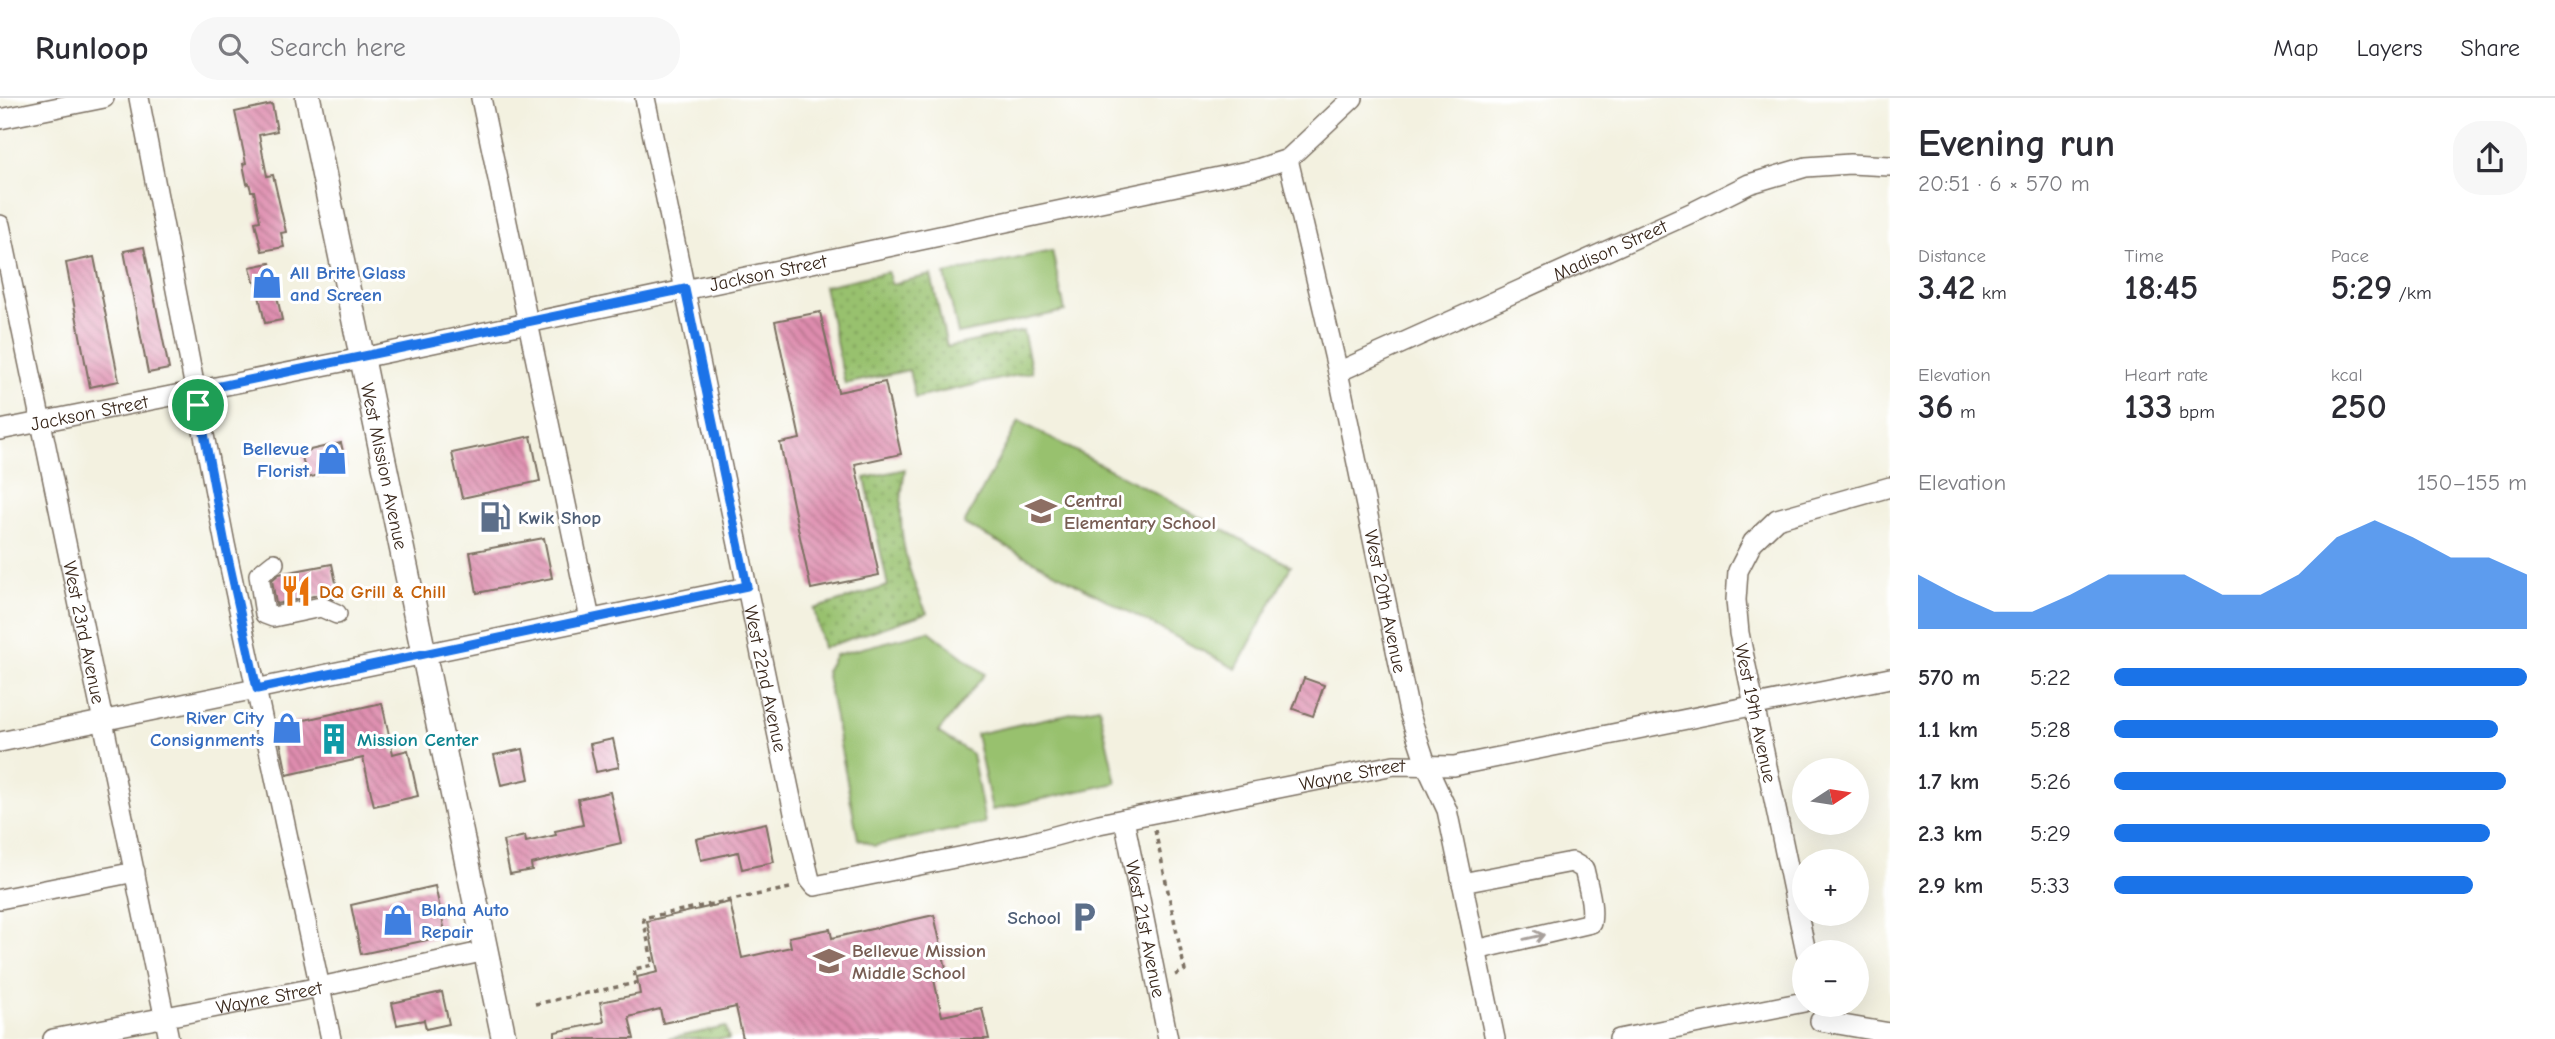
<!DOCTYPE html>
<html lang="en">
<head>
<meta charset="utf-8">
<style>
  body { margin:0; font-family:"Comic Neue",sans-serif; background:#f7f7f7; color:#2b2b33; height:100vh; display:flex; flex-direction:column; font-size:26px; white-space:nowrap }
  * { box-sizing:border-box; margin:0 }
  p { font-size:23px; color:#7c7c81 }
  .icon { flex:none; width:38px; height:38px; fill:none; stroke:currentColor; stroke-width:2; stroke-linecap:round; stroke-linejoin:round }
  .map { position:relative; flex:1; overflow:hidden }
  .sheet { display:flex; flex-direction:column; background:#fff; width:665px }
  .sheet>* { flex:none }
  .needle { width:46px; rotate:78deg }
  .tools { position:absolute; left:1792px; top:660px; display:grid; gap:14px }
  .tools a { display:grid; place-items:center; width:77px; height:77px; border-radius:50%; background:#fff; box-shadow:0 7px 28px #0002; font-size:35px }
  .pin { position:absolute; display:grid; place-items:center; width:60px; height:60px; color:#fff; margin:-30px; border:4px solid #fff; border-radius:50%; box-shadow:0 2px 7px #0007 }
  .round { display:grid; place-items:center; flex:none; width:74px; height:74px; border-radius:28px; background:#f7f7f7 }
  .summary { display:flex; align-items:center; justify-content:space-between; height:119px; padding:0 28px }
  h1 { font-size:38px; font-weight:600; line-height:52px }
  .metrics { display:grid; grid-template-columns:repeat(3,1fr); gap:10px; height:119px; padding:7px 28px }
  .metrics div { display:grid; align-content:center }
  .metrics b { font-size:35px; font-weight:600 }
  .metrics small { font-size:19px; font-weight:400 }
  .metrics p { font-size:19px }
  .chart { height:196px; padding:14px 28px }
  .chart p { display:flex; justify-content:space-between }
  .chart svg { width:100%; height:126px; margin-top:7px; fill:#1a73e8; opacity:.7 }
  ul { padding:0 28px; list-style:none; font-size:23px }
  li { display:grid; grid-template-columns:112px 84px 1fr; align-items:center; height:52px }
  li i { height:18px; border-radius:9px; background:#1a73e8 }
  header { display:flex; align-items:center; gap:42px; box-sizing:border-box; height:98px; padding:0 35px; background:#fff; border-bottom:2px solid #e1e1e2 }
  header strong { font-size:33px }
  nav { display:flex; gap:38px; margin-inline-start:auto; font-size:24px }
  .search { width:490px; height:63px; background:#f7f7f7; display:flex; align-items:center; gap:18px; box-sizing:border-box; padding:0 24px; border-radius:28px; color:#7c7c81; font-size:26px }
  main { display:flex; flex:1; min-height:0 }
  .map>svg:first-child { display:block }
  .green { fill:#98c16e; stroke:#6a7646; stroke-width:2 }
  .park { fill:url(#park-dots); stroke:#6a7646; stroke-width:2 }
  .building { fill:url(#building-back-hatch) }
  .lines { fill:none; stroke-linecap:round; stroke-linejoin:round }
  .minor-casing { stroke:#7b7062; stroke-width:22 }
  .major-casing { stroke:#7b7062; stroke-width:27 }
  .path { stroke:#7b7062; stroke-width:3.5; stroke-dasharray:5 5; stroke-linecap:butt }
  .minor { stroke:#fff; stroke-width:19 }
  .major { stroke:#fff; stroke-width:24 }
  .oneway { stroke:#a79f9a }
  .route-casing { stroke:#fff; stroke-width:14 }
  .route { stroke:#1a73e8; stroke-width:9 }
  .labels { text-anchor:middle; stroke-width:6; stroke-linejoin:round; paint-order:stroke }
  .street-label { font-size:19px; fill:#3b2a1e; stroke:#fff }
  .shop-label { font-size:19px; font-weight:bold; fill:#366cbe; stroke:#fff; text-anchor:start }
  .education-label { font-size:19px; font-weight:bold; fill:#785e54; stroke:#fff; text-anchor:start }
  .service-label { font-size:19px; font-weight:bold; fill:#4e5e75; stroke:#fff; text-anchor:start }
  .food-label { font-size:19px; font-weight:bold; fill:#c56008; stroke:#fff; text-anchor:start }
  .culture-label { font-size:19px; font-weight:bold; fill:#0d838f; stroke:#fff; text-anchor:start }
</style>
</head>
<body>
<header>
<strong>Runloop</strong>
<div class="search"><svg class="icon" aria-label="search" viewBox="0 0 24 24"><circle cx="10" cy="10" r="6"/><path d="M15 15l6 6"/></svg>Search here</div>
<nav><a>Map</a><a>Layers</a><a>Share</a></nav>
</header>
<main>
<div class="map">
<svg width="1890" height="941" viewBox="0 0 1890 941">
  <defs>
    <pattern id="park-dots" width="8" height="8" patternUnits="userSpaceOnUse" patternTransform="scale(1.75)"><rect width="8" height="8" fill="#98c16e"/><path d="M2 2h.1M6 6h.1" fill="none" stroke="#7d9d5a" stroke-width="1.8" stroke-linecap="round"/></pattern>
    <pattern id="building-back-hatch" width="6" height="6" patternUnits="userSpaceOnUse" patternTransform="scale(1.75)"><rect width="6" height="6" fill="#de8cae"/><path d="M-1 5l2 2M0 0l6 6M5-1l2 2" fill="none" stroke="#b5738d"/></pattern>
  </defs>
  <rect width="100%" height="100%" fill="#fff"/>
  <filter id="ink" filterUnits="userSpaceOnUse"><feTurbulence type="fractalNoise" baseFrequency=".0143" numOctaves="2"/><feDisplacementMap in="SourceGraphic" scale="14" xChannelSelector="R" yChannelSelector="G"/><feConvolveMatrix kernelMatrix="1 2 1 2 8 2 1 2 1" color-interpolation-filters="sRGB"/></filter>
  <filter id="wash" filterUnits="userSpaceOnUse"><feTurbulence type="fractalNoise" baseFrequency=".00686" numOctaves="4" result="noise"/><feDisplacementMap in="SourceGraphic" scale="28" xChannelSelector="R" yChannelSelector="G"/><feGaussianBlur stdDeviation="1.57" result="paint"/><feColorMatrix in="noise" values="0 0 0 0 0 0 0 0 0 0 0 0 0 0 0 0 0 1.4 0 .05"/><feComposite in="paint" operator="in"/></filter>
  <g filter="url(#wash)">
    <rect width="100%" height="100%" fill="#f3f1e0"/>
    <g class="green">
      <path d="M1052,153L1065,213L958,236L945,176Z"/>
      <path d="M1019,323L1291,468L1236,571L964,426Z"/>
      <path d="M929,533L985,576L938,634L972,656L985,725L874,748L858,741L826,573L835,557Z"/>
      <path d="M1099,609L1116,685L992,712L976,636Z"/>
    </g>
    <g class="park">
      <path d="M888,174L891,186L931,177L947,249L1023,233L1032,274L915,300L909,272L845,286L824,188Z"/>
      <path d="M905,371C895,426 903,465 927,515L823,550L814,511L888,488L865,380Z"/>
      <path d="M726,929L729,941H667Z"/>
    </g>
    <g id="blocks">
      <g class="building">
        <path d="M272,6L277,33L259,37L267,78L273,77L286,134L281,135L284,149L262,153L255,124L260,123L254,93H251L249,85L247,86L243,66L246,65L235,14Z"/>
        <path d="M144,149L169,271L148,275L124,153Z"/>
        <path d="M94,159L119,283L90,289L66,165Z"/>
        <path d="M270,165L282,222L265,225L256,184H254L250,169Z"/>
        <path d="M820,214L838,294L885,284L901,356L855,366L879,477L811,491L780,345L800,341L775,223Z"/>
        <path d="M531,338L540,383L462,400L452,355Z"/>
        <path d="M341,345L347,370L307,380L301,354Z"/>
        <path d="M544,440L552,480L477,495L470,454Z"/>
        <path d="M332,466L339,499L332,501L318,497L276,506L272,482L279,476Z"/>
        <path d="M1304,580L1324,587L1313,618L1293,611Z"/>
        <path d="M382,605L393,656L408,652L418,698L374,708L363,660L287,677L277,628Z"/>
        <path d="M613,641L619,669L596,674L590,646Z"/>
        <path d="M523,651L529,681L501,687L494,657Z"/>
        <path d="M610,694L621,745L531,766L532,772L510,776L503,743L525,738L526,744L556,737L555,733L583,727L578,701Z"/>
        <path d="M766,725L774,764L742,771L738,754L701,762L696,741Z"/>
        <path d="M435,788L446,838L361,856L351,807Z"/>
        <path d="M730,804L742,860L791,849L789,839L830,831L832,840L934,817L948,879L934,882L942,918L982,910L989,941H743L736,909L663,925L660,911L629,919L634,941H555V934L604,924L600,904L640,896L637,879L658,874L647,823Z"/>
        <path d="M442,894L449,926L426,931L424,922L397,927L392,905Z"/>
      </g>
    </g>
  </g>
  <g filter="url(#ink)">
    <use href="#blocks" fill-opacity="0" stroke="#7b7062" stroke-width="2"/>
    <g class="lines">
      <defs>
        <g id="minor">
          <path d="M139,0L225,446L331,941"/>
          <path d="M481,0L590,521"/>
          <path id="s1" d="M645,0L794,715L810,782L815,788L1029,745L1099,726L1394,667L1454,668L1890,580"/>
          <path d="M0,21L104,0"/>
          <path id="s2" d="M1288,61L1338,274L1409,614L1427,669L1447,712L1495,941"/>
          <path id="s3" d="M0,127L169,941"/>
          <path id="s4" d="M1338,274L1691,115L1749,86L1806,69L1850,66L1890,68"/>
          <path id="s5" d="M0,332L362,260L1257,71L1288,61L1353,0"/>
          <path d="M274,465L259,477L265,516L273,519L321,509L337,516"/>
          <path d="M0,644L747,489"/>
          <path id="s6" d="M1124,721L1168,941"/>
          <path d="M1462,785L1572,764L1584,771C1588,789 1594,807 1591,825L1476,852"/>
          <path d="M0,801L135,774"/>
          <path d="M1806,854L1739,535L1736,502L1738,473L1753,444L1777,421L1890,389"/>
          <path d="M1820,923L1890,935"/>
          <path id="s7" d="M53,941L320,889L486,853"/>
          <path d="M1619,941L1804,904"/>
        </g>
        <g id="major">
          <path id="s8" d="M308,0L504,941"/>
        </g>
      </defs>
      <use href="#minor" class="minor-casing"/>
      <use href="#major" class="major-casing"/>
      <g class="path">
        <path d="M1155,732L1185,873L1175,877"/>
        <path d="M535,906L636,885L634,871L653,867L643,820L790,790"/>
      </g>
      <use href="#minor" class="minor"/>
      <use href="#major" class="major"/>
    </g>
    <defs><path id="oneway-shaft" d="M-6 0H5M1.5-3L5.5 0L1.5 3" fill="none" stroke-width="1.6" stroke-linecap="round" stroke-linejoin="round" transform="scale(1.75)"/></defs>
    <use class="oneway" href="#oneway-shaft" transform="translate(1534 839) rotate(-13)"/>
  </g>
  <g class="lines" filter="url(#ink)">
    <defs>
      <path id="route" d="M685,191L747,488L257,591L225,446L196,293Z"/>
    </defs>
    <use href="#route" class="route-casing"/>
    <use href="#route" class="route"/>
  </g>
  <defs>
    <symbol id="shop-bare" viewBox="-9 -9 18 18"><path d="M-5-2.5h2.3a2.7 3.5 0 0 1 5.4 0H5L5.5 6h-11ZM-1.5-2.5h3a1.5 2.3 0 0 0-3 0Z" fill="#3f7fe0" stroke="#fff" stroke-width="2.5" paint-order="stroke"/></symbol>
    <symbol id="school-bare" viewBox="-9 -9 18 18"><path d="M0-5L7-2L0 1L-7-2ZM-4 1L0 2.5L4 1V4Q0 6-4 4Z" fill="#8d6e63" stroke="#fff" stroke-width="2.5" paint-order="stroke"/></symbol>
    <symbol id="fuel-bare" viewBox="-9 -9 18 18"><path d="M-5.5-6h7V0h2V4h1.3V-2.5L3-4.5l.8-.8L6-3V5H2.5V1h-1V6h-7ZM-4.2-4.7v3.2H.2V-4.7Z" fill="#5c6f8a" stroke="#fff" stroke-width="2.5" paint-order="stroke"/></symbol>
    <symbol id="restaurant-bare" viewBox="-9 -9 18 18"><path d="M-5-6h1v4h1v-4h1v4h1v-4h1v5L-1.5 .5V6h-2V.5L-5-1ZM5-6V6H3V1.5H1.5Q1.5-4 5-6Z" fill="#e8710a" stroke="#fff" stroke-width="2.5" paint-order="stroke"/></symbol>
    <symbol id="building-bare" viewBox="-9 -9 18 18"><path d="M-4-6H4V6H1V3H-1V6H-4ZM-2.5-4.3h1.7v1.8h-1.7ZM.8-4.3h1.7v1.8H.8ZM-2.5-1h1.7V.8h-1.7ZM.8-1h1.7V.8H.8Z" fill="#0f9aa8" stroke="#fff" stroke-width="2.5" paint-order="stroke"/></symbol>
    <symbol id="parking-bare" viewBox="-9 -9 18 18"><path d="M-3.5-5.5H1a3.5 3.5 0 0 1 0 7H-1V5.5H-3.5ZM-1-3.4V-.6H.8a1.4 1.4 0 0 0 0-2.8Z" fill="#5c6f8a" stroke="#fff" stroke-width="2.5" paint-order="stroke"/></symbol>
  </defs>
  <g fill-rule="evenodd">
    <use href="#shop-bare" x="245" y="163" width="44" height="44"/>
    <use href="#shop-bare" x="310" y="339" width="44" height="44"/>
    <use href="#school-bare" x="1019" y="391" width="44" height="44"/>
    <use href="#fuel-bare" x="473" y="397" width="44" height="44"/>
    <use href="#restaurant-bare" x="274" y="471" width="44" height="44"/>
    <use href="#shop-bare" x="265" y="608" width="44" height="44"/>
    <use href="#building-bare" x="312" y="619" width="44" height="44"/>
    <use href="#parking-bare" x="1062" y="797" width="44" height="44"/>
    <use href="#shop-bare" x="376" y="800" width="44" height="44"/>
    <use href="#school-bare" x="807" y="841" width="44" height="44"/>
  </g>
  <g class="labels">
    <g class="street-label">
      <text dy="7" stroke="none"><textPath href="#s4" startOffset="298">Madison Street</textPath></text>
      <text dy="7" stroke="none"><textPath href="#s5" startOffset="784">Jackson Street</textPath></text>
      <text dy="7" stroke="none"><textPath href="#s5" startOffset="91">Jackson Street</textPath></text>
      <text dy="7" stroke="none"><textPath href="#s8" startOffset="376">West Mission Avenue</textPath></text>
      <text dy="7" stroke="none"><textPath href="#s2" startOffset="453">West 20th Avenue</textPath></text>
      <text dy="7" stroke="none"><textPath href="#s3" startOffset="416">West 23rd Avenue</textPath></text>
      <text dy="7" stroke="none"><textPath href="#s1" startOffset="593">West 22nd Avenue</textPath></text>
      <text transform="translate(1756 615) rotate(78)" y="7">West 19th Avenue</text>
      <text dy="7" stroke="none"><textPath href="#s1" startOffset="1356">Wayne Street</textPath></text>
      <text dy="7" stroke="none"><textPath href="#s6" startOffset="112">West 21st Avenue</textPath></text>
      <text dy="7" stroke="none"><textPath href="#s7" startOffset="220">Wayne Street</textPath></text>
    </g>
    <g class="shop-label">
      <text x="290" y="181">All Brite Glass<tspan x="290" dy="22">and Screen</tspan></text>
      <text x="309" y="357" text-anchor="end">Bellevue<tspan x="309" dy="22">Florist</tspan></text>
      <text x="264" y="626" text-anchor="end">River City<tspan x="264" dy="22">Consignments</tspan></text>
      <text x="421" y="818">Blaha Auto<tspan x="421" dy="22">Repair</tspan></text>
    </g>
    <g class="education-label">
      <text x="1064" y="409">Central<tspan x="1064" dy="22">Elementary School</tspan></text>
      <text x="852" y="859">Bellevue Mission<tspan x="852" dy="22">Middle School</tspan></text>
    </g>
    <g class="service-label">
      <text x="518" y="426">Kwik Shop</text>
      <text x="1061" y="826" text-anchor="end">School</text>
    </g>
    <g class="food-label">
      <text x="319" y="500">DQ Grill &amp; Chill</text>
    </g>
    <g class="culture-label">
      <text x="357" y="648">Mission Center</text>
    </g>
  </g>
</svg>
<div class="tools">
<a><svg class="needle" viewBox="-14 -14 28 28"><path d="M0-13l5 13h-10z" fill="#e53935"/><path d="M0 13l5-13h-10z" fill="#7c7c81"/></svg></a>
<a>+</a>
<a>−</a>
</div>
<div class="pin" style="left:198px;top:307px;background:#1e9e55"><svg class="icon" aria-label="arrive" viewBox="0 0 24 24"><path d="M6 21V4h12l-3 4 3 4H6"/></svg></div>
</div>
<section class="sheet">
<div class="summary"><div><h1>Evening run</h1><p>20:51 · 6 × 570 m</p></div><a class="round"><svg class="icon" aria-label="share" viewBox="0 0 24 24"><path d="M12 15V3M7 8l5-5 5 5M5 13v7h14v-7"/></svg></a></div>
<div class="metrics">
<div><p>Distance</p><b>3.42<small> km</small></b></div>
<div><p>Time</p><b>18:45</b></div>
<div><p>Pace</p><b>5:29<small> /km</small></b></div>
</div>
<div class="metrics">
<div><p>Elevation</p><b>36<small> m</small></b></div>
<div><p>Heart rate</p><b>133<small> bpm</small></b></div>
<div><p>kcal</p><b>250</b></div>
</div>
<div class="chart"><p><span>Elevation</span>150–155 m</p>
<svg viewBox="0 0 160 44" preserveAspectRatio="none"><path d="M0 44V25L10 32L20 38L30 38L40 32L50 25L60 25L70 25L80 32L90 32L100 25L110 12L120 6L130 12L140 19L150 19L160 25V44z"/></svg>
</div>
<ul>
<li><b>570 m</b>5:22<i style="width:100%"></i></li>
<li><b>1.1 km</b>5:28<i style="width:93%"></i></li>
<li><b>1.7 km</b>5:26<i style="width:95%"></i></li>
<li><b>2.3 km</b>5:29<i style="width:91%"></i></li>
<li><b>2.9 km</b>5:33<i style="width:87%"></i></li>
</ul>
</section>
</main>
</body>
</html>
